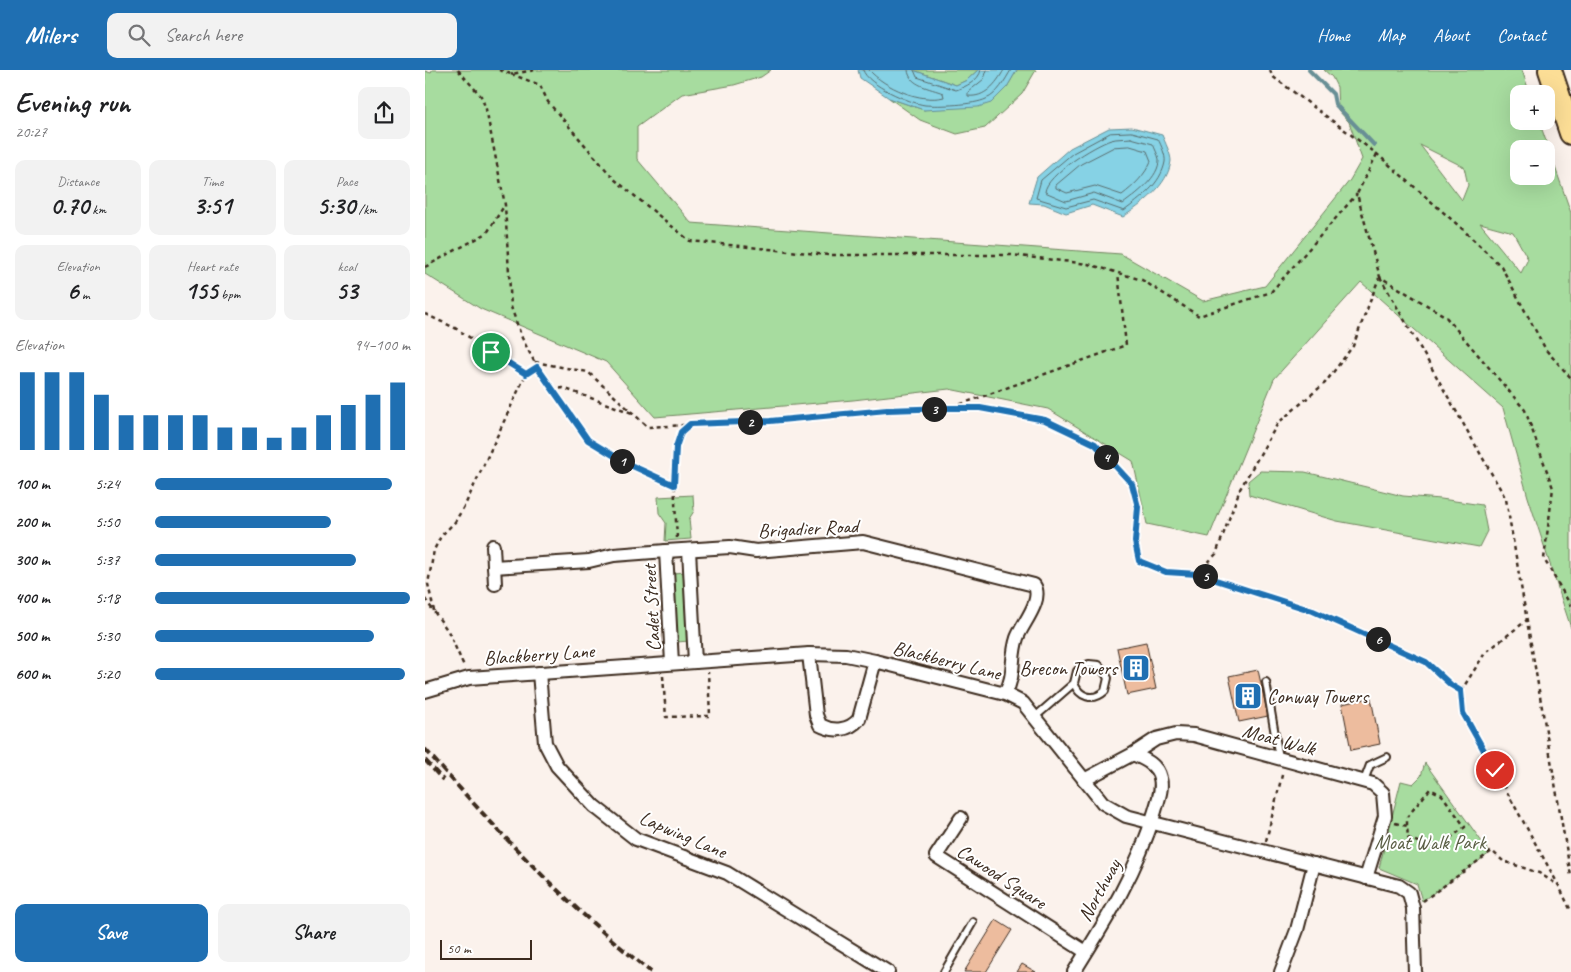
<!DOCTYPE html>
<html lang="en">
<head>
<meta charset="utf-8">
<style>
  body { margin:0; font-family:Caveat,sans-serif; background:#f2f2f2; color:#202124; height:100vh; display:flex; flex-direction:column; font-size:19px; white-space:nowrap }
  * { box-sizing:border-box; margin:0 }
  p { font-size:16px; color:#757577 }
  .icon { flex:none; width:28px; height:28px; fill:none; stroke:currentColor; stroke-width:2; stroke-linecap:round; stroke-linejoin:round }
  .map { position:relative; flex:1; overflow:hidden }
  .details { display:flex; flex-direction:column; background:#fff; width:425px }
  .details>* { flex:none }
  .controls { position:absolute; left:1085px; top:15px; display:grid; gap:10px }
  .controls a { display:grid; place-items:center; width:45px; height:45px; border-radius:10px; background:#fff; box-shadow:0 5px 20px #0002; font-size:25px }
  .scale { position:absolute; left:15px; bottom:12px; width:92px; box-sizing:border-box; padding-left:5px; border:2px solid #3b2a1e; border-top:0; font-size:14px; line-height:18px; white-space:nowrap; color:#3b2a1e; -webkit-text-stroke:4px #fff; paint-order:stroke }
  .pin { position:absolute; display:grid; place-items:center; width:42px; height:42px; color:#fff; margin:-21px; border:2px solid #fff; border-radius:50%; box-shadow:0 1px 5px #0007 }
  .km { position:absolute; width:25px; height:25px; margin:-12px; border-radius:50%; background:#222; color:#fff; font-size:14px; line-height:25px; text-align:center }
  .round { display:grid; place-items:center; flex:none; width:52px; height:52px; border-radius:10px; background:#f2f2f2 }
  .summary { display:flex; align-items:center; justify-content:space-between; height:85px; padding:0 15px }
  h1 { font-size:28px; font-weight:600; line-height:38px }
  .metrics { display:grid; grid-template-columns:repeat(3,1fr); gap:8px; height:85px; padding:5px 15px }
  .metrics div { display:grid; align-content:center; border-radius:10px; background:#f2f2f2; text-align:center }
  .metrics b { font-size:25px; font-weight:600 }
  .metrics small { font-size:14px; font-weight:400 }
  .metrics p { font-size:14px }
  .chart { height:140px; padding:10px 15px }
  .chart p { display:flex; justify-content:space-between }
  .chart svg { width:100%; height:90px; margin-top:5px; stroke:#1f6fb2; stroke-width:6 }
  .primary-button { display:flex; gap:10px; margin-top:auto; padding:10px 15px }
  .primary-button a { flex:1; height:58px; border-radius:10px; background:#1f6fb2; color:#fff; font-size:20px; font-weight:600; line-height:58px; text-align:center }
  .primary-button a+a { background:#f2f2f2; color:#202124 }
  ul { padding:0 15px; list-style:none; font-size:16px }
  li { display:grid; grid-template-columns:80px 60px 1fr; align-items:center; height:38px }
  li i { height:12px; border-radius:6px; background:#1f6fb2 }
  header { display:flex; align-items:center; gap:30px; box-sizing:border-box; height:70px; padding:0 25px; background:#1f6fb2; color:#fff }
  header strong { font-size:24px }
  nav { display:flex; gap:28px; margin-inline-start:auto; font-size:18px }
  .search { width:350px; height:45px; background:#f2f2f2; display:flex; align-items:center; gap:12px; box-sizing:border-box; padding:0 18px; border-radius:10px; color:#757577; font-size:19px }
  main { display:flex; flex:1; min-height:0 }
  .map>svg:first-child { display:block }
  .green { fill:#a7dc9f; stroke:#71835e; fill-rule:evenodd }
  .water { fill:#86d2e5; stroke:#688f95 }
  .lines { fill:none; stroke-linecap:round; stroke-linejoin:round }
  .shore { stroke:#596d6e; stroke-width:1 }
  .stream { stroke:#688f95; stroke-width:4 }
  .building { fill:#edbc9e; stroke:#3b2a1e }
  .service-casing { stroke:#3b2a1e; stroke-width:10 }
  .minor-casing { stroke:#3b2a1e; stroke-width:16 }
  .motorway-casing { stroke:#3b2a1e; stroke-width:26 }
  .path { stroke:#3b2a1e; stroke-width:2.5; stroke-dasharray:4 4; stroke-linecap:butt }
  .service { stroke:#fff; stroke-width:6 }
  .minor { stroke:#fff; stroke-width:12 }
  .motorway { stroke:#fcde96; stroke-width:22 }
  .rail { stroke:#3b2a1e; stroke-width:4; stroke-dasharray:8 4; stroke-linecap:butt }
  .route-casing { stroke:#fff; stroke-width:10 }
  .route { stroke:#1f6fb2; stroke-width:6 }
  .labels { text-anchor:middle; stroke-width:4; stroke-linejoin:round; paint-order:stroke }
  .street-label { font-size:20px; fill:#3b2a1e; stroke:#fff }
  .poi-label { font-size:20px; fill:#3b2a1e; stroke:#fff; text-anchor:end }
  .park-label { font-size:20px; fill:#5b5f45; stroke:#fff }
</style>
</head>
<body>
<header>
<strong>Milers</strong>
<div class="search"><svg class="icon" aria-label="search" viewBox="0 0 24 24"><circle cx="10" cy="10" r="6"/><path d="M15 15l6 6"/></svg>Search here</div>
<nav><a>Home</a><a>Map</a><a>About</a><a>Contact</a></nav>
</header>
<main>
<section class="details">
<div class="summary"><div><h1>Evening run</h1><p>20:27</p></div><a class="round"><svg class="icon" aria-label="share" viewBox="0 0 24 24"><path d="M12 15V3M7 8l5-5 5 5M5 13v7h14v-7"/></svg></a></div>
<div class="metrics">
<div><p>Distance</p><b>0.70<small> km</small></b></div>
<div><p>Time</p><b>3:51</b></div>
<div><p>Pace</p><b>5:30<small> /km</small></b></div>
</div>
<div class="metrics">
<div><p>Elevation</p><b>6<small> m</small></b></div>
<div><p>Heart rate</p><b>155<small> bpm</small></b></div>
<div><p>kcal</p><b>53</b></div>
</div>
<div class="chart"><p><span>Elevation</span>94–100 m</p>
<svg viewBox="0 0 160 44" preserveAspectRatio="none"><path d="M5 44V6M15 44V6M25 44V6M35 44V17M45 44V27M55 44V27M65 44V27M75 44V27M85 44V33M95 44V33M105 44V38M115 44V33M125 44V27M135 44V22M145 44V17M155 44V11"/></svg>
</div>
<ul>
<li><b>100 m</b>5:24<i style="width:93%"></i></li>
<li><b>200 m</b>5:50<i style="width:69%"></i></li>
<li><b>300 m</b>5:37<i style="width:79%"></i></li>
<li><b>400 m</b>5:18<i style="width:100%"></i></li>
<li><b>500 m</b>5:30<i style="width:86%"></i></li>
<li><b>600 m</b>5:20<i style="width:98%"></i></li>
</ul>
<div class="primary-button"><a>Save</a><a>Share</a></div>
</section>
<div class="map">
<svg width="1146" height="902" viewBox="0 0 1146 902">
  <rect width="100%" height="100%" fill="#fbf2ec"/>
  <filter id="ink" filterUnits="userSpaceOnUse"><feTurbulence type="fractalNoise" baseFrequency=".02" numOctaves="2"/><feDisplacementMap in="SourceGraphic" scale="10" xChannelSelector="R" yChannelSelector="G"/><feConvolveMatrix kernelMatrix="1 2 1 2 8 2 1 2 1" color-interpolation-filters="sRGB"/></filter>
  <g filter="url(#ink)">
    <g class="green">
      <path d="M7,0H346L336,7L309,15L257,24L212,57V89L266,153L696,184L778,231L840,216L925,110L937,89L924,52L913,40L912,17L907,7L899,0H1097L1105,24H1094V51H1114L1146,143V558L1103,427L1078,338L936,212L849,309L784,467L722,454L708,391L623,339L524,319L428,330L230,347L181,292L56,239L0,204V1L6,3ZM995,75L1039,97L1043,115L1037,130ZM1094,79H1121V106H1094ZM1055,153L1088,162L1103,189L1096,203Z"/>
      <path d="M488,0H553L542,10L531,15Z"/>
      <path d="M592,0H611L597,24L560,58L532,64L495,50L464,28L499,40L582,17Z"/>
      <path d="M835,401L880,402L978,426L1016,429L1057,435L1062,461L1054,477L912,451L824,425L823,411Z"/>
      <path d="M268,425L269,441L264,449L266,469L240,471L241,453L234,443L233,427Z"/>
      <path d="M260,502L264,571L252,572L248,503Z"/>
      <path d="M1000,693L1065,783L997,831L992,814L954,798L976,711L988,714L996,706Z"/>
    </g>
    <g class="water">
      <path d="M433,0H488L531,15L542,10L553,0H592L582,17L566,33L553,37L499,40L464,28L435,8Z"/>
      <path d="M707,57L737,65C740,72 746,84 746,91C743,116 716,135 698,147L667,135L641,143L619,134L604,133L612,107L645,78L684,58Z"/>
    </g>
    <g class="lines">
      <g class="shore">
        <path d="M438,0C442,15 485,33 500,35C514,36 549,35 561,29C573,24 580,10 586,0"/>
        <path d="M444,0C460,18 496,33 519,27L518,23C506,18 484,16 483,0"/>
        <path d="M489,0L492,7L531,20C540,17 554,11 556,0"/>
        <path d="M562,0L559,9L543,22V26C560,28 571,14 579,0"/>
        <path d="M707,62L733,69C736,75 741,86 740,92C736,114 715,129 699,141L668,130L641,137L611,128L616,110L648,83L685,63Z"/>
        <path d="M706,68L728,74C730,79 733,85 734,89C735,107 710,125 698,134L669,123L641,131L620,122C621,105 670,75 686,70C692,68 700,69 706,68Z"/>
        <path d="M705,76L722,81L726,91C720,105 709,116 697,125L670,116L642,123L631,118V115L656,94L689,77Z"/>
      </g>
      <path class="stream" d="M884,0L908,24L910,34L949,75"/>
    </g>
    <g class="building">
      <path d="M721,572L731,619L702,625L692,578Z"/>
      <path d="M833,600L843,646L814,652L804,606Z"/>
      <path d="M946,628L955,674L926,680L917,634Z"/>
      <path d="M571,850L587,860L561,902H539Z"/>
      <path d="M597,894L611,902H592Z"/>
    </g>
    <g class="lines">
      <defs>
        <g id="service">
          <path d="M841,612L854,688"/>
          <path d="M610,647L649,613L652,601L656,597L664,594L674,595L683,608L680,621C668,632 654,627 649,613"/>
          <path d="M939,711L945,695L962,687"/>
          <path d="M519,902L548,852"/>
        </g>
        <g id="minor">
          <path d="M68,476L70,514"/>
          <path d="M264,480L270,592"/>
          <path d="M241,481L247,593"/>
          <path d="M69,497L164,491L189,485L241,481L305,477L331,481L438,472L609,515C619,530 597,554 592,568C585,589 591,604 580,624"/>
          <path d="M384,584L391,645L395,655C408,662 424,661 434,649L450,591"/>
          <path d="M114,603L120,673L132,696L169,736L211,769L302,803L463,902"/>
          <path d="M0,621L44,608L384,584L421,585L450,591L580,624L598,633L678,733L701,746L974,816L984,823L988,838L990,902"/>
          <path d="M659,710L708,684L731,669L751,664L769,665L948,714L958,723L960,746L941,808"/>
          <path d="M536,748L511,786L661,882"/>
          <path d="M649,902C681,851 713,800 730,741C733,730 738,719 735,708C732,694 719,689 708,684"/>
          <path d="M856,902L872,860L889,794"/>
        </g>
        <path id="motorway" d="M1125,0L1146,63"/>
      </defs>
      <use href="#service" class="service-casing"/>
      <use href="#minor" class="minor-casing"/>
      <use href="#motorway" class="motorway-casing"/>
      <g class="path">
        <path d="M33,0L56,26L61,39L80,135L86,237L97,268L112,297L163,371L201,393L249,415"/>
        <path d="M74,0L86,4L111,0"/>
        <path d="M845,0L847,6L952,84L1034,156L1076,196L1121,280L1146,308"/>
        <path d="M86,4L115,15L123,32L189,109L265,171L403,185H586L663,194L717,210L774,246L846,222L932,124"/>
        <path d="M952,84L932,124L955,207L1020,246L1100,340L1128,418L1119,489L1146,536"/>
        <path d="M0,197L62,163L79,136"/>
        <path d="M955,207L1081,429L1146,806"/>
        <path d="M0,244L30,258L101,304L112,297"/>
        <path d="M110,292L163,302L223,357L262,355"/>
        <path d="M127,320L138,318L210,344"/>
        <path d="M528,337L701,275L693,203"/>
        <path d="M252,468C251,447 245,377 256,362C258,359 263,356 265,355L506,339L555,338L621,350L670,374L707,414L713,437L710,472L714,491L741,502L772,504L888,541L1001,592L1026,615L1036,621L1038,643L1134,816L1146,841"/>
        <path d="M772,504L791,484L815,419L853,353L900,313L928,276L954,208"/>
        <path d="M0,529L23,561L39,596"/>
        <path d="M9,541L3,514L9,480L16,466L30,452L41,433L101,304"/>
        <path d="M238,606L241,647L285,646L283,602"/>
        <path d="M1036,621L1060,583L1102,550"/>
        <path d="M970,753L982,756L983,768L1010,779L1040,757L1017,725L1005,719L982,747V756"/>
        <path d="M841,771L858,701"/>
        <path d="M998,831L1067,781L1078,791L1114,803L1133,815"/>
      </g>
      <use href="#service" class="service"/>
      <use href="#minor" class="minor"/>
      <use href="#motorway" class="motorway"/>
      <g class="rail">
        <path d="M0,679C70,759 142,836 226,902"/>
        <path d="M0,690L18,710"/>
      </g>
    </g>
  </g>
  <g class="lines" filter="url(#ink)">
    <defs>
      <path id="route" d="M66,282L101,304L112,297L163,370L201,393L249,415L251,377L256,362L265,354L345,351L462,340L524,338H555L620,350L670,374L707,414L713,437L710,472L714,491L741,502L772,504L888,541L1001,592L1026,615L1036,621L1038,643L1070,700"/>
    </defs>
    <use href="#route" class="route-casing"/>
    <use href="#route" class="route"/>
  </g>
  <defs>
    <symbol id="building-square" viewBox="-11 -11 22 22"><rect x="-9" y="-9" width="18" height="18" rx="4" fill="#1f6fb2" stroke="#fff"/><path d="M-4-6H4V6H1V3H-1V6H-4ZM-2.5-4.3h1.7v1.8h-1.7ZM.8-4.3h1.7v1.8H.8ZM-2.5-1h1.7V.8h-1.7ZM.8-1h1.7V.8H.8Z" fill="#fff"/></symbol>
  </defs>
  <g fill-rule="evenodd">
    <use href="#building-square" x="695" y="582" width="32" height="32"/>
    <use href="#building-square" x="807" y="610" width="32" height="32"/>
  </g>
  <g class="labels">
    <g class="street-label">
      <text transform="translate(383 458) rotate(-3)" y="7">Brigadier Road</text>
      <text transform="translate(226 538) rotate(-93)" y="7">Cadet Street</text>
      <text transform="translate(114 584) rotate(-4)" y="7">Blackberry Lane</text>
      <text transform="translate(522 590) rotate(14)" y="7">Blackberry Lane</text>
      <text transform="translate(854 669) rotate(15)" y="7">Moat Walk</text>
      <text transform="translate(258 764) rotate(23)" y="7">Lapwing Lane</text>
      <text transform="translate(577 806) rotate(33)" y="7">Cawood Square</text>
      <text transform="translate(674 820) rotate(-61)" y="7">Northway</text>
    </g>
    <g class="poi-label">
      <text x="692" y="605">Brecon Towers</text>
      <text x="842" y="633" text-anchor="start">Conway Towers</text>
    </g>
    <g class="park-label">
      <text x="1005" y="779">Moat Walk Park</text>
    </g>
  </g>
</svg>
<div class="controls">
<a>+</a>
<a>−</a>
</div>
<div class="scale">50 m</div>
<div class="pin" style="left:66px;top:282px;background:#1e9e55"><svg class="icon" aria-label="arrive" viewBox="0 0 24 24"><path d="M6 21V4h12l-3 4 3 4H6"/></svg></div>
<div class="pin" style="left:1070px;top:700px;background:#d93025"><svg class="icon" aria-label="check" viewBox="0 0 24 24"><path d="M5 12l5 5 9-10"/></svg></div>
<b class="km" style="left:197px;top:391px">1</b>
<b class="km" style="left:325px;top:352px">2</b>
<b class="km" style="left:509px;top:339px">3</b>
<b class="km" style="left:681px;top:387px">4</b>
<b class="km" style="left:780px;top:506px">5</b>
<b class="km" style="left:953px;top:569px">6</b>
</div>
</main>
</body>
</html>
